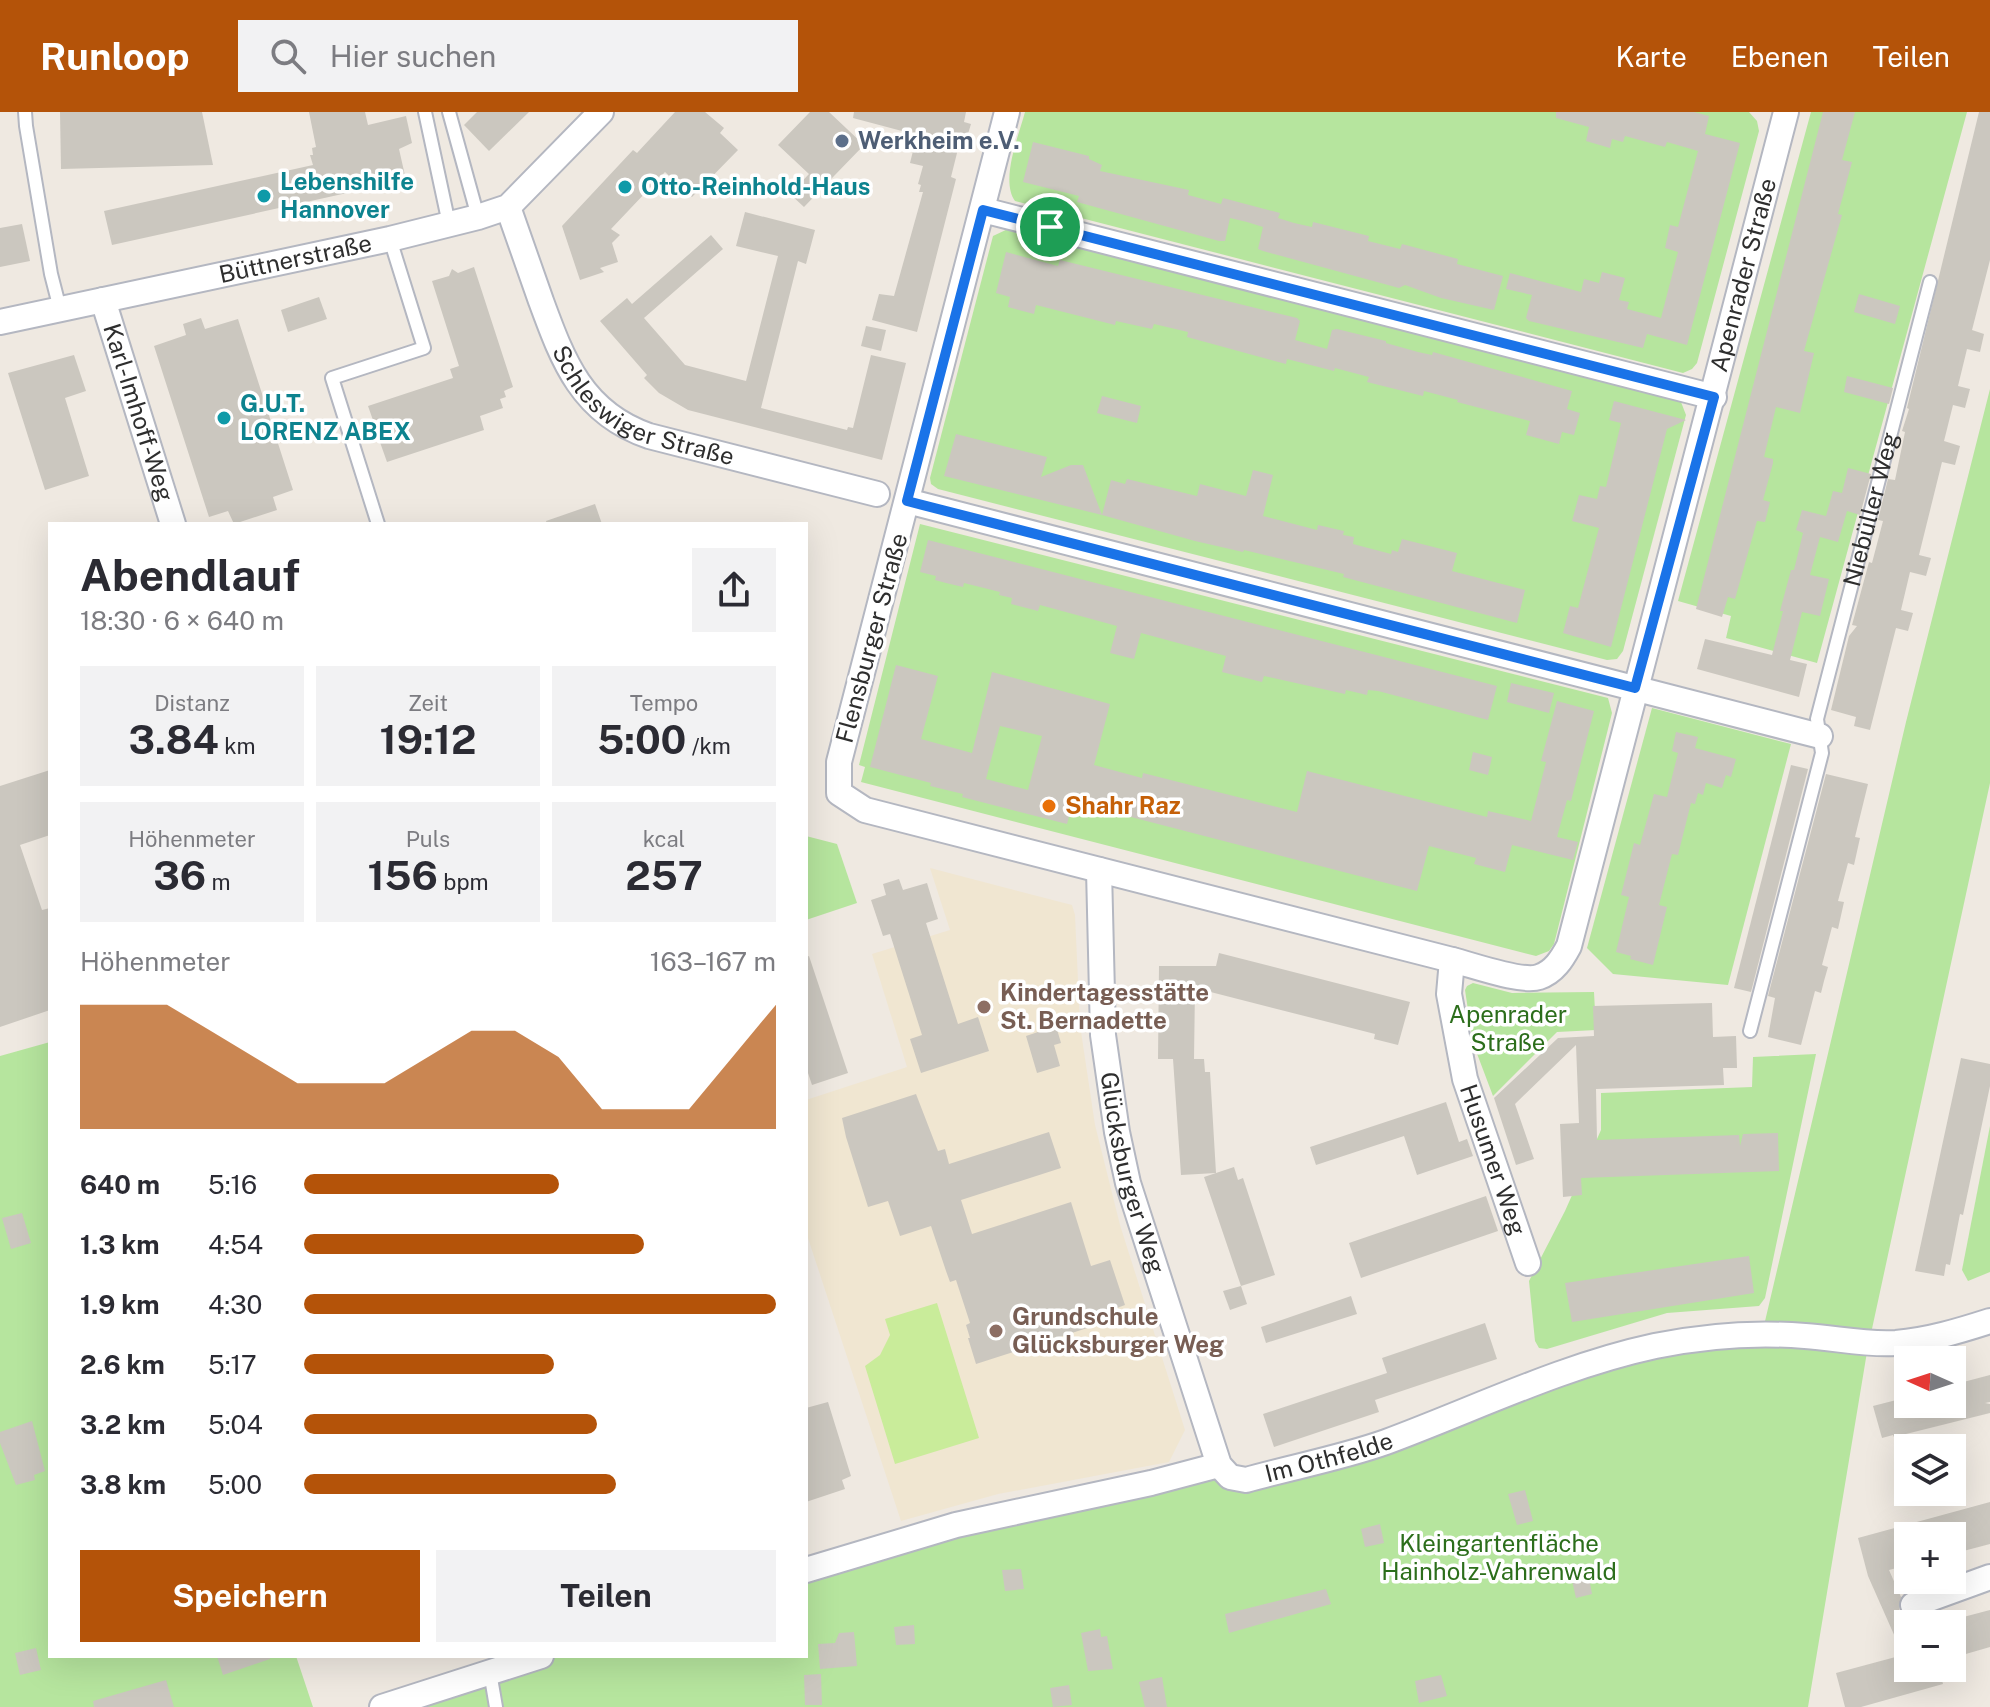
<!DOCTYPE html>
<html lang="de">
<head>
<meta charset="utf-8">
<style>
  body { margin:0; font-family:"Public Sans",sans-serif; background:#f2f2f3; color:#2b2b33; height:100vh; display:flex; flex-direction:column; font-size:30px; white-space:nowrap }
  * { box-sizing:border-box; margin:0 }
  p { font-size:26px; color:#7c7c81 }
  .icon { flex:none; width:44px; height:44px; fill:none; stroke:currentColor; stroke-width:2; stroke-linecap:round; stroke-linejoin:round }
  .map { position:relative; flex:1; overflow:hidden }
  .panel { position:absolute; left:48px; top:410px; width:760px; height:1136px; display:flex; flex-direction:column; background:#fff; border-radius:0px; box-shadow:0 8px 32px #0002 }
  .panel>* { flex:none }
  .needle { width:52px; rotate:273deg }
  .tools { position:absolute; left:1894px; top:1234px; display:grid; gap:16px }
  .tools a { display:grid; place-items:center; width:72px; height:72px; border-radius:0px; background:#fff; box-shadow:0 8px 32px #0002; font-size:40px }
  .pin { position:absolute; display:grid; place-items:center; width:68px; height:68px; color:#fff; margin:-34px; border:4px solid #fff; border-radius:50%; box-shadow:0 2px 8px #0007 }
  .round { display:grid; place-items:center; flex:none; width:84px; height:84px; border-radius:0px; background:#f2f2f3 }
  .headline { display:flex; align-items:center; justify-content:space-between; height:136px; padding:0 32px }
  h1 { font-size:44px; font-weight:700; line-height:60px }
  .stats { display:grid; grid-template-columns:repeat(3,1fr); gap:12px; height:136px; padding:8px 32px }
  .stats div { display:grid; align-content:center; border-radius:0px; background:#f2f2f3; text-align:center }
  .stats b { font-size:40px; font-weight:700 }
  .stats small { font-size:22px; font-weight:400 }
  .stats p { font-size:22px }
  .chart { height:224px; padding:16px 32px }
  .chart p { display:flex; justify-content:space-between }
  .chart svg { width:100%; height:144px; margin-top:8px; fill:#b45309; opacity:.7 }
  .primary-button { display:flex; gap:16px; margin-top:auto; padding:16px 32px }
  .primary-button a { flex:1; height:92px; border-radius:0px; background:#b45309; color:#fff; font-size:32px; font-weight:700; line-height:92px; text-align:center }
  .primary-button a+a { background:#f2f2f3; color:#2b2b33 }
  ul { padding:0 32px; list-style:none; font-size:26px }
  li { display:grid; grid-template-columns:128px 96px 1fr; align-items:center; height:60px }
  li i { height:20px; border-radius:10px; background:#b45309 }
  header { display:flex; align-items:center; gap:48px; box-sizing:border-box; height:112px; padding:0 40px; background:#b45309; color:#fff }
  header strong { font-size:38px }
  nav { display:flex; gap:44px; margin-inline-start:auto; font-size:28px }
  .search { width:560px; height:72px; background:#f2f2f3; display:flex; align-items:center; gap:20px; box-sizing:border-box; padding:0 28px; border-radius:0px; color:#7c7c81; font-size:30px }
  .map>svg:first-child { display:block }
  .education { fill:#f0e6d1 }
  .green { fill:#b6e59e }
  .pitch { fill:#c9ec9a }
  .building { fill:#cbc7bf; fill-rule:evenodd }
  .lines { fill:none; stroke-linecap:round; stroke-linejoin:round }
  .service-casing { stroke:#b4b7c1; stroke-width:16 }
  .minor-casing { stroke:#b4b7c1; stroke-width:28 }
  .service { stroke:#fff; stroke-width:12 }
  .minor { stroke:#fff; stroke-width:24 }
  .route-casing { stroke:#fff; stroke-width:16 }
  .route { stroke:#1a73e8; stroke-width:10 }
  .service-dot { fill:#5c6f8a; stroke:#fff; stroke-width:3 }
  .culture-dot { fill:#0f9aa8; stroke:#fff; stroke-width:3 }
  .food-dot { fill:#e8710a; stroke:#fff; stroke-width:3 }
  .education-dot { fill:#8d6e63; stroke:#fff; stroke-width:3 }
  .labels { text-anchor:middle; stroke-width:7; stroke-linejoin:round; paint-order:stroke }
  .service-label { font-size:24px; font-weight:bold; fill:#4e5e75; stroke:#fff; text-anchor:start }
  .culture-label { font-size:24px; font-weight:bold; fill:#0d838f; stroke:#fff; text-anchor:start }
  .street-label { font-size:24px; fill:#2e2e2e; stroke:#fff }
  .food-label { font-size:24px; font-weight:bold; fill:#c56008; stroke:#fff; text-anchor:start }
  .education-label { font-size:24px; font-weight:bold; fill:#785e54; stroke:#fff; text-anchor:start }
  .park-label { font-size:24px; fill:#2c6e1b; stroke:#fff }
</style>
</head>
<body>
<header>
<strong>Runloop</strong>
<div class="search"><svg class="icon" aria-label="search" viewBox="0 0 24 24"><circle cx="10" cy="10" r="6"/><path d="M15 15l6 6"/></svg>Hier suchen</div>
<nav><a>Karte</a><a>Ebenen</a><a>Teilen</a></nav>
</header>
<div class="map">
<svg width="1990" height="1595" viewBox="0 0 1990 1595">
  <rect width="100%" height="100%" fill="#efe9e1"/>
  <path class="education" d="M930,756L1072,793L1075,803L1080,913L1095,1013L1120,1113L1185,1318L1169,1350L998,1382L901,1409L806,1120V988L907,955L872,842L950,818Z"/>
  <g class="green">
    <path d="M1025,0H1749L1757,9L1759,19L1697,251L1692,257L1683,261L1015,89C1000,68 1019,23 1025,0Z"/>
    <path d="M1811,0H1967L1817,551L1726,526L1731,504L1678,489Z"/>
    <path d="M1010,116L1668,284L1681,290L1686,303L1623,539L1617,547L1607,548L938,377L931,372L930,366L993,124Z"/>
    <path d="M1990,277V671L1867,1240L1808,1595H382L541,1544H806V1458L1219,1353L1246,1368L1575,1257L1762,1222L1906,610Z"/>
    <path d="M920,412L1608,586L1612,601L1554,832L1549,839L1536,844L861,670L865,655L859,653Z"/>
    <path d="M1652,596L1791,632L1728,873L1613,862L1587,836Z"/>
    <path d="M806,724L837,732L857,791L806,808Z"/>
    <path d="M1473,871L1512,881L1594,880L1596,918L1557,920L1493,984L1473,931L1465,878L1467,874Z"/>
    <path d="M50,930V1544H296L313,1595H0V944Z"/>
    <path d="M1816,942L1765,1186L1759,1194L1667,1201L1547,1237L1539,1236L1535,1229L1529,1169L1565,1099L1601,1018V981L1752,975L1753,945Z"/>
    <path d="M1990,1014V1160L1968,1169L1962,1158Z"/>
  </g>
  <path class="pitch" d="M937,1191L979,1326L895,1352L865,1254L880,1243L890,1223L885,1207Z"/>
  <g class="building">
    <path d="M60,0H202L213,53L61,57Z"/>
    <path d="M309,0H365L368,13L406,4L412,31L399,37L406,68L112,133L104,99L313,53L310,43H313L312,36L316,35Z"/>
    <path d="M477,0H529L489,39L464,13Z"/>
    <path d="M675,0H705L724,16L720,21L738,38L692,85L665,60L611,117L620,123L612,131L618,150L600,156L604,160L580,168L562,114L633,38L637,41Z"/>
    <path d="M810,0H829L864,33L804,95L790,82L809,62L778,33Z"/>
    <path d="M854,0H966L964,10L971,12L964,35L959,33L951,65L956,67L917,220L872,208L879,182L894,184L923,80H919L921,73L918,72L923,54L910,51L917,23L853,6Z"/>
    <path d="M1556,0H1694L1709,4L1705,22L1740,31L1687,233L1647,222L1643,236L1529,209L1526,206L1532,183L1506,177L1510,161L1581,180L1584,167L1599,171L1602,160L1625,166L1619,188L1629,190L1627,197L1661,206L1678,140L1665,136L1670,113L1678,115L1698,39L1667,30L1665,35L1625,24L1623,30L1612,27L1610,36L1586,29L1589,15L1556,6Z"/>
    <path d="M1823,0H1855L1842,48L1852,50L1838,102L1842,103L1804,239L1814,241L1800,301L1776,295L1764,345L1773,347V351L1763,388L1770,390L1765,410L1757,409L1735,487L1728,485L1722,505L1696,497Z"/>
    <path d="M1979,0H1990V148L1972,218L1984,222L1980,240L1967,237L1958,274L1970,277L1965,296L1953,293L1944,329L1960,334L1955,353L1942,350L1919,443L1931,446L1926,464L1910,460L1901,498L1913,501L1908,519L1896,516L1870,618L1854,614L1856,605L1831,598L1849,524L1857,514L1852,513L1869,450L1872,451L1883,409L1878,408L1888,367L1895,368L1905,320L1902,319L1909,297L1907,296Z"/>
    <path d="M1033,30L1089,44V47L1102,53L1100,59L1189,78L1188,83L1221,92L1223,86L1280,101L1278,106L1294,111L1312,115L1313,110L1369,124L1368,129L1400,137L1402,132L1458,147L1457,152L1503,164L1494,198L1441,186L1405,173L1399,176L1263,139L1258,137L1263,115L1247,110L1230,106L1225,129H1219L1077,90L1079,84L1023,70Z"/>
    <path d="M745,100L815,118L806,152L798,149L761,296L847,318L848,315L853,316L871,243L906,251L882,348L688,298L659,281L644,266L647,263L600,209L627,186L632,192L711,123L723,137L644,206L685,253L746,269L778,144L736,134Z"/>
    <path d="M22,112L30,149L0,155V116Z"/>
    <path d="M1006,140L1058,154L1060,148L1297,206L1300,209L1295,228L1327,237L1332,218L1337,217L1386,229V231L1418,240L1432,243L1433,240L1572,279L1567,297L1580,301L1574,323L1562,320L1559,332L1526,323L1530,309L1457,290L1458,288L1424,279L1423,284L1367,270L1369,265L1335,256L1334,259L1287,247L1286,252L1187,225L1188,220L1154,212L1152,217L1116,209L1115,213L1036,193L1034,202L1008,195L1010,185L996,181Z"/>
    <path d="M474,155L513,275L504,279L506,285L500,287L503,296L480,304L484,318L387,350L376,319L371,316L374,311L368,294L453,266L450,257L459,254L432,169L449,164L452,157L458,161Z"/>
    <path d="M1859,182L1900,194L1895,212L1854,200Z"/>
    <path d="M319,185L327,207L288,220L281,198Z"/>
    <path d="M201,206L205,217L238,207L293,378L273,385L277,398L234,412L228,399L209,405L154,234L186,223L183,212Z"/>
    <path d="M866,214L886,218L881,239L861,234Z"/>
    <path d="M74,243L86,279L65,286L89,364L45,378L8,261Z"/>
    <path d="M1847,264L1893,276L1889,292L1844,280Z"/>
    <path d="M1102,284L1141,294L1137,311L1097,301Z"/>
    <path d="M1614,289L1686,308L1667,317L1611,535L1563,521L1570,494L1578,496L1599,416L1572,409L1579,383L1597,387L1600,374L1606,375L1621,311L1609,308Z"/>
    <path d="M956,322L1047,345L1041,365L1071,353H1083L1102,403L944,364Z"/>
    <path d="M1848,356L1871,362L1860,403L1847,399L1838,430L1820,425L1810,463L1829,467L1820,504L1802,500L1790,548L1807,552L1799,585L1697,557L1705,527L1772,543L1783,499H1780L1791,458H1794L1803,421L1796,418L1802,398L1826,404L1833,379L1842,381Z"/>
    <path d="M1253,358L1273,363L1263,404L1317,418L1318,413L1344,419L1343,423L1354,425L1353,432L1391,442L1392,438L1398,440L1402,427L1457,441L1452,459L1525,478L1517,511L1343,465L1344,462L1244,438L1243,440L1195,429L1102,403L1111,368L1125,372L1127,367L1197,384L1200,372L1246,384Z"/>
    <path d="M595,392L602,412H547L546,409Z"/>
    <path d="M928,428L1497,574L1488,608L1378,579L1368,578L1367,583L1346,578L1345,582L1264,564L1262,570L1222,560L1226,544L1141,521L1134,547L1110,541L1117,514L1040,493L1038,499L1011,492L1012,486L999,483L1000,480L964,471L963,475L946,471L935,468L936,464L920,460Z"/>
    <path d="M896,553L938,564L921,627L972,641L992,560L1110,592L1094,653L1142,666L1143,661L1297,700L1307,659L1487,705L1488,699L1531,709L1546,650L1541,649L1557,589L1594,599L1571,689L1567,688L1557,725L1578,730L1573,748L1512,733L1505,760L1474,752L1476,746L1429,734L1417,779L1073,690L1067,712L962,685L963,682L930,674L931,671L870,655ZM1000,614L1042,624L1028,678L986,667Z"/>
    <path d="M1511,571L1554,581L1549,601L1507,590Z"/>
    <path d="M1676,620L1698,625L1695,636L1736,647L1731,665L1726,663L1722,676L1706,671L1703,683L1698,681L1695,692L1691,691L1678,743L1672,742L1659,793L1667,795L1653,853L1630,847L1631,844L1616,840L1629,785L1621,783L1634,731L1640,733L1654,682L1667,685L1678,641L1672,639Z"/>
    <path d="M1473,640L1492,645L1488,663L1469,658Z"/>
    <path d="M1791,653L1808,657L1751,880L1734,876Z"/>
    <path d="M50,658V723L20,733L42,798L50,796V898L0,915V674Z"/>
    <path d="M1826,662L1868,672L1855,725L1860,726L1854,753L1848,751L1838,789L1844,790L1838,817L1832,815L1822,853L1828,855L1824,869L1821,881L1815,879L1801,933L1768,925L1775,886L1768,884Z"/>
    <path d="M899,767L903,778L927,771L938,807L926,811L958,912L978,905L989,939L921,961L910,927L922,923L890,822L883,824L871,788L886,783L883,772Z"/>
    <path d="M1219,841L1410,890L1398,933L1374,927L1375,922L1195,876L1194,947H1204L1205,960H1210L1216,1061L1181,1063L1173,947H1158L1159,854H1216Z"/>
    <path d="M809,844L848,961L812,973L806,955V845Z"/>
    <path d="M1712,891L1713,925L1736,924L1737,956H1723L1724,973L1596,977L1597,1028L1739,1023L1740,1034L1743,1022L1778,1021L1779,1059L1581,1066L1582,1083L1563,1085L1560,1012L1579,1011L1576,933L1515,992L1534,1047L1516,1053L1494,986L1558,926L1594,924L1593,894Z"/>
    <path d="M1056,914L1061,931L1054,933L1060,954L1037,961L1026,924Z"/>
    <path d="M1961,946L1990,952V974L1963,1103L1960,1102L1950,1153L1946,1152L1944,1164L1915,1159Z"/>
    <path d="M916,982L938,1039L945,1037L949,1052L1049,1020L1061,1056L961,1088L972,1122L1071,1090L1091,1154L1110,1148L1125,1193L1106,1200L1109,1209L976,1252L968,1226H970L966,1213L970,1211L956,1168L950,1170L946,1159L931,1114L900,1124L888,1089L868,1095L846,1025L842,1006Z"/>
    <path d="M1446,990L1459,1030L1467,1027L1473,1044L1417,1063L1404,1024L1316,1053L1310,1035Z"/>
    <path d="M1234,1055L1238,1068L1243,1066L1275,1163L1241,1174L1204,1065Z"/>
    <path d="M1486,1084L1498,1119L1361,1166L1349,1131Z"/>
    <path d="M22,1101L31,1131L11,1137L2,1106Z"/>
    <path d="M1749,1144L1754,1181L1572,1210L1565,1171Z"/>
    <path d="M1241,1174L1247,1192L1230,1198L1223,1179Z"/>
    <path d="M1351,1184L1357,1202L1266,1231L1261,1215Z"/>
    <path d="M1485,1211L1497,1247L1375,1288L1379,1300L1274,1335L1263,1302L1387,1261L1382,1246Z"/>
    <path d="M1990,1263V1290L1985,1291L1990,1292V1301L1894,1325L1893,1323L1882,1326L1873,1294L1908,1285V1292H1952V1273Z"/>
    <path d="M828,1290L851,1364L842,1368L845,1377L806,1390V1296Z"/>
    <path d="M32,1309L45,1359L34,1363L35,1368L16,1373L0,1331V1320Z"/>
    <path d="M1525,1378L1533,1409L1517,1413L1508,1382Z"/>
    <path d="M1990,1390V1432L1952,1442V1424H1908V1453L1889,1458L1901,1485L1899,1499L1911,1510L1908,1512V1556H1939L1943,1572L1861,1595H1845L1836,1561L1903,1543L1868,1464L1858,1426Z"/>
    <path d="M1380,1412L1384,1431L1365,1435L1361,1417Z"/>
    <path d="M1021,1457L1024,1477L1005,1479L1002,1458Z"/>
    <path d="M1588,1460L1592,1482L1576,1486L1571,1464Z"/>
    <path d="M1326,1477L1331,1492L1229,1521L1225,1502Z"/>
    <path d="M1990,1498V1535L1952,1546V1508Z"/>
    <path d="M914,1513L915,1532L896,1533L894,1515Z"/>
    <path d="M1100,1517L1101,1525L1107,1524L1113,1557L1088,1559L1081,1521Z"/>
    <path d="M854,1520L857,1554L820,1557L818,1532L835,1531L839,1521Z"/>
    <path d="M36,1536L41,1558L20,1563L15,1541Z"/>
    <path d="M217,1544H270V1547L223,1563Z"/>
    <path d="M821,1562L822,1593H805L804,1563Z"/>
    <path d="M1441,1563L1447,1584L1419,1591L1415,1569Z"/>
    <path d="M1162,1565L1167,1595H1145L1139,1570Z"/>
    <path d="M166,1568L174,1595H94L93,1589Z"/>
    <path d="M1069,1573L1072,1593L1053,1595L1050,1576Z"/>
  </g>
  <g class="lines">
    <defs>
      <g id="service">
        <path d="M25,0L26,14L51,162L60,197"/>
        <path d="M425,0L449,112"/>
        <path d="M449,0L478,105"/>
        <path d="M378,412L332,266L424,236L390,127"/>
        <path id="s1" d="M1750,919L1822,641L1817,607L1930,170"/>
        <path d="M490,1560L496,1595"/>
      </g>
      <g id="minor">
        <path id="s2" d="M1007,0L839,650V681L865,698L1452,848C1473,853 1521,871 1539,865C1554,860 1562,847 1569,834L1786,0"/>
        <path id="s3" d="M508,95C519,126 530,157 541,189C563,249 582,301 649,324L877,382"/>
        <path d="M983,98L1714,285"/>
        <path id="s4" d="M103,188L173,412"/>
        <path id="s5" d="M0,210L390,127L478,105L508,95L601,0"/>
        <path d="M907,389L1820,624"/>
        <path id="s6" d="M1099,758L1103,923L1117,1020L1128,1071L1219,1353L1230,1365L1246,1368C1292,1355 1341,1346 1386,1330C1475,1297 1562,1254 1655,1234C1704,1224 1755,1220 1805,1224C1836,1226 1865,1233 1896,1231C1929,1228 1959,1219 1990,1209"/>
        <path id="s7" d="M1452,848L1449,882L1465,967L1528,1151"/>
        <path d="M806,1458L956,1413L1151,1371L1219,1353"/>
        <path d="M1913,1493L1990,1465"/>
        <path d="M382,1595L541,1544"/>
      </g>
    </defs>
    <use href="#service" class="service-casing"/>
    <use href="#minor" class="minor-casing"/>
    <use href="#service" class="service"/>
    <use href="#minor" class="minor"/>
  </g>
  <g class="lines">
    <defs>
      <path id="route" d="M983,98L1714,285L1635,576L907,389Z"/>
    </defs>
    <use href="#route" class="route-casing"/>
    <use href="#route" class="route"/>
  </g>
  <circle class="service-dot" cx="842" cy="29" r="8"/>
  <g class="culture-dot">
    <circle cx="625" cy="75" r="8"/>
    <circle cx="264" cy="84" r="8"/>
    <circle cx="224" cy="306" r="8"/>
  </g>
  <circle class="food-dot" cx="1049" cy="694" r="8"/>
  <g class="education-dot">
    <circle cx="984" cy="895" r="8"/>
    <circle cx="996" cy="1219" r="8"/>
  </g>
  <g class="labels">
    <g class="service-label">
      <text x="858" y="37">Werkheim e.V.</text>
    </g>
    <g class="culture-label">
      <text x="280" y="78">Lebenshilfe<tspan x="280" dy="28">Hannover</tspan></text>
      <text x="641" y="83">Otto-Reinhold-Haus</text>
      <text x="240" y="300">G.U.T.<tspan x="240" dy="28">LORENZ ABEX</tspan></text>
    </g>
    <g class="street-label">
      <text dy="8" stroke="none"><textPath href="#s5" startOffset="302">Büttnerstraße</textPath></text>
      <text dy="8" stroke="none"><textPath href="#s2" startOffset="2166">Apenrader Straße</textPath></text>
      <text dy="8" stroke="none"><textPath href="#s3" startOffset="258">Schleswiger Straße</textPath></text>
      <text dy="8" stroke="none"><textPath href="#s4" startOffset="118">Karl-Imhoff-Weg</textPath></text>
      <text dy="8" stroke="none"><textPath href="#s1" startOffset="538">Niebüller Weg</textPath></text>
      <text transform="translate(872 526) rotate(-75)" y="8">Flensburger Straße</text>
      <text dy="8" stroke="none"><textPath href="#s7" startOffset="206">Husumer Weg</textPath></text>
      <text dy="8" stroke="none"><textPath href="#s6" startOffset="306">Glücksburger Weg</textPath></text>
      <text dy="8" stroke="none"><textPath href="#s6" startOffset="730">Im Othfelde</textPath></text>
    </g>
    <g class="food-label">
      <text x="1065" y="702">Shahr Raz</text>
    </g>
    <g class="education-label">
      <text x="1000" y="889">Kindertagesstätte<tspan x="1000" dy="28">St. Bernadette</tspan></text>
      <text x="1012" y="1213">Grundschule<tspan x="1012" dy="28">Glücksburger Weg</tspan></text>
    </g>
    <g class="park-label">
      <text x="1508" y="911">Apenrader<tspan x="1508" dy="28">Straße</tspan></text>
      <text x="1499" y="1440">Kleingartenfläche<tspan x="1499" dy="28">Hainholz-Vahrenwald</tspan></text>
    </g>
  </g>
</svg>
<div class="tools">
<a><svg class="needle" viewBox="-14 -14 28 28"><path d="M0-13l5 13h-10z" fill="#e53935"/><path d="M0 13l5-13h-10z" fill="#7c7c81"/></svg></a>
<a><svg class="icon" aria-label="layers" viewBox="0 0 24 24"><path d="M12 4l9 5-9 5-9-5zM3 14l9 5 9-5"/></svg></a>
<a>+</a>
<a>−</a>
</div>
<div class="pin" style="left:1050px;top:115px;background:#1e9e55"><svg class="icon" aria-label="arrive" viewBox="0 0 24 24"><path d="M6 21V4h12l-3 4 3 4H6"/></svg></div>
<section class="panel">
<div class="headline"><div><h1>Abendlauf</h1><p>18:30 · 6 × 640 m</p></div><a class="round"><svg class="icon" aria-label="share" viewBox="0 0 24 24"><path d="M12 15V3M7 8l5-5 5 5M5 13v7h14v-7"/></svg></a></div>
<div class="stats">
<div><p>Distanz</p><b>3.84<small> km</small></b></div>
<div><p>Zeit</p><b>19:12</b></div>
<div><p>Tempo</p><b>5:00<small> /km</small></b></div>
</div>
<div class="stats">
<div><p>Höhenmeter</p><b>36<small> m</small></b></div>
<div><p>Puls</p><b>156<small> bpm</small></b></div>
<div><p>kcal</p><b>257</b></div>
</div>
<div class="chart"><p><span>Höhenmeter</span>163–167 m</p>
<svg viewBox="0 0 160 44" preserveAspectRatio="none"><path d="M0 44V6L10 6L20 6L30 14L40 22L50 30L60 30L70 30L80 22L90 14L100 14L110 22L120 38L130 38L140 38L150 22L160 6V44z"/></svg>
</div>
<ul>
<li><b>640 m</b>5:16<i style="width:54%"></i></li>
<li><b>1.3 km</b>4:54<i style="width:72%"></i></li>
<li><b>1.9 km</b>4:30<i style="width:100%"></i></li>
<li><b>2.6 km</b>5:17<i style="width:53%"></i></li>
<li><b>3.2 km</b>5:04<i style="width:62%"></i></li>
<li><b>3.8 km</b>5:00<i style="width:66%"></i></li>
</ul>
<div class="primary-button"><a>Speichern</a><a>Teilen</a></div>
</section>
</div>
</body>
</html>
